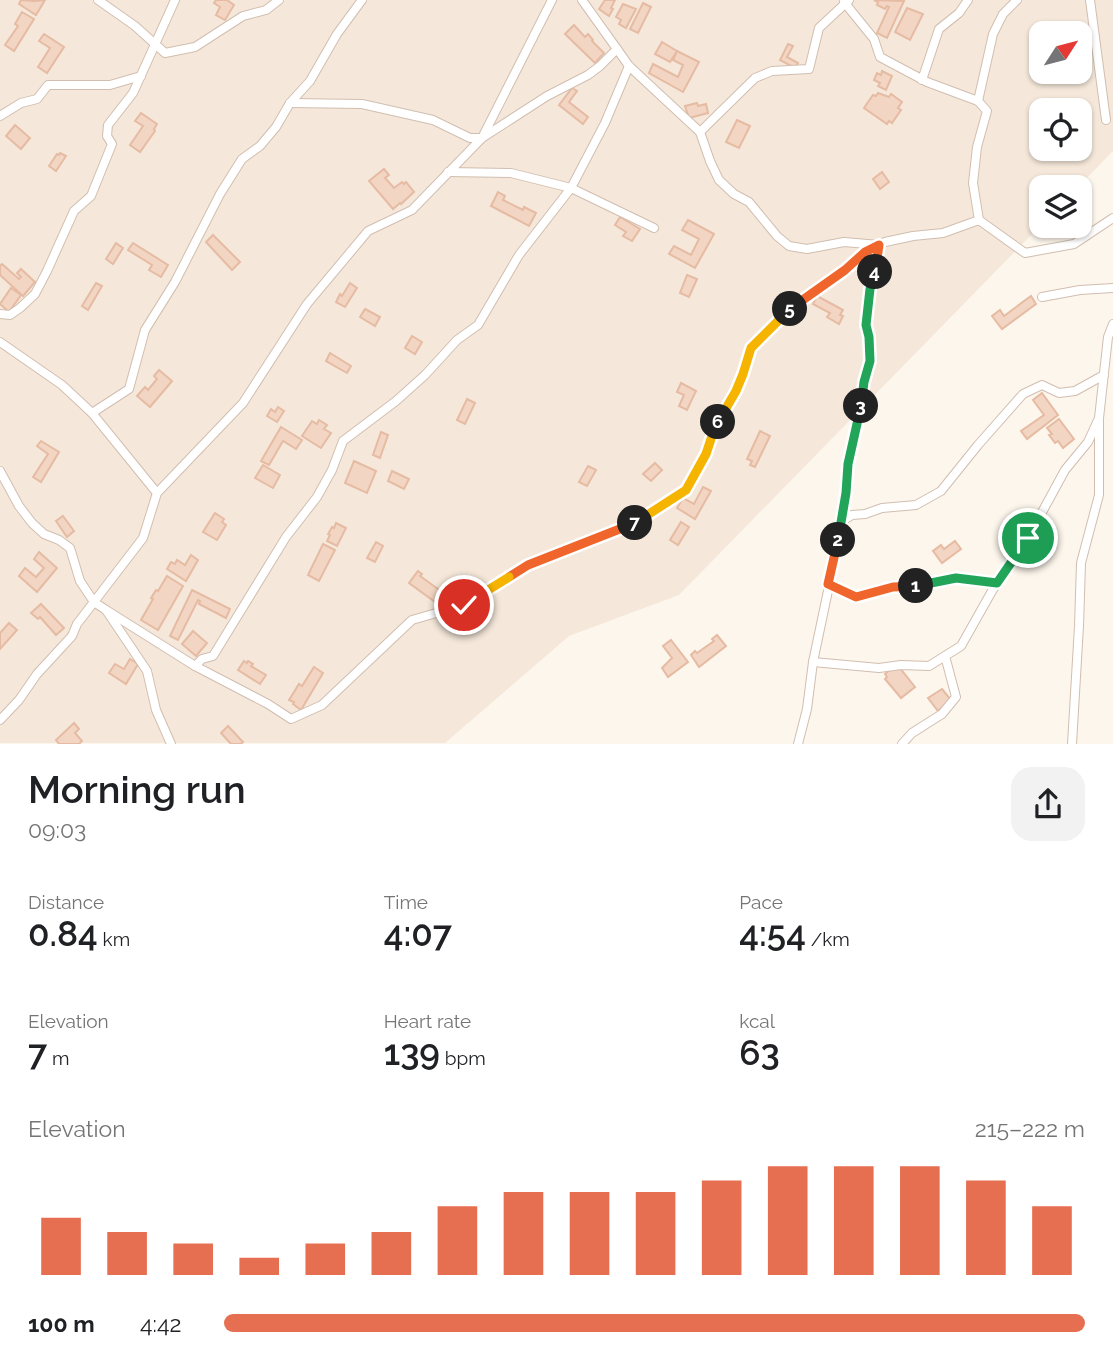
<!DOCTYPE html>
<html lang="en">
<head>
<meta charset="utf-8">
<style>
  body { margin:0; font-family:Raleway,sans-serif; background:#f2f2f2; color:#202124; height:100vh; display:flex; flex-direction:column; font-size:26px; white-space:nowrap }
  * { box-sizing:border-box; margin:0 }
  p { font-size:23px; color:#757577 }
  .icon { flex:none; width:38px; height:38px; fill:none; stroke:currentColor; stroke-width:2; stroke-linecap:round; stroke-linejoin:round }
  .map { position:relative; height:744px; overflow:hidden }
  .sheet { display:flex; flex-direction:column; background:#fff; flex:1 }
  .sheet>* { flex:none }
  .needle { width:46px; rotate:54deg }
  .buttons { position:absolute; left:1029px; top:21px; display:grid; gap:14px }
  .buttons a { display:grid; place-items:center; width:63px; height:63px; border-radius:14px; background:#fff; box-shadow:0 2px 5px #0004; font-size:35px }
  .pin { position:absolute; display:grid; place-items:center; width:60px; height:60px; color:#fff; margin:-30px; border:4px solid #fff; border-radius:50%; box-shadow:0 2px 7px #0007 }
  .km { position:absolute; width:35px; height:35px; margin:-18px; border-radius:50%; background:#222; color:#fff; font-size:19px; line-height:35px; text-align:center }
  .round { display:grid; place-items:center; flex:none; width:74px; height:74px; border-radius:21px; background:#f2f2f2 }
  .summary { display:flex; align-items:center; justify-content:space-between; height:119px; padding:0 28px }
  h1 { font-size:38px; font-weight:600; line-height:52px }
  .stats { display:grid; grid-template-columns:repeat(3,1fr); gap:10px; height:119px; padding:7px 28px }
  .stats div { display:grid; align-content:center }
  .stats b { font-size:35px; font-weight:600 }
  .stats small { font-size:19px; font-weight:400 }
  .stats p { font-size:19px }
  .chart { height:196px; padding:14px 28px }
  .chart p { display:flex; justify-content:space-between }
  .chart svg { width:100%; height:126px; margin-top:7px; stroke:#e76f51; stroke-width:6 }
  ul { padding:0 28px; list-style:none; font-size:23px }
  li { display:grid; grid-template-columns:112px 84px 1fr; align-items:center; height:52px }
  li i { height:18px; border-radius:9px; background:#e76f51 }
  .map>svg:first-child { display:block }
  .residential { fill:#f5e8da; fill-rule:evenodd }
  .building { fill:#f3d5c3; stroke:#e6bba3; stroke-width:2 }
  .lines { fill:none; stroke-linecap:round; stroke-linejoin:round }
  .minor-casing { stroke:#d1beb0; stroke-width:10 }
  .minor { stroke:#fff; stroke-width:8 }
  .split-1-casing { stroke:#fff; stroke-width:14 }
  .split-2-casing { stroke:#fff; stroke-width:14 }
  .split-3-casing { stroke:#fff; stroke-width:14 }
  .split-4-casing { stroke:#fff; stroke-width:14 }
  .split-5-casing { stroke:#fff; stroke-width:14 }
  .split-6-casing { stroke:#fff; stroke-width:14 }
  .split-7-casing { stroke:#fff; stroke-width:14 }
  .split-8-casing { stroke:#fff; stroke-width:14 }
  .split-9-casing { stroke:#fff; stroke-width:14 }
  .split-1 { stroke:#22a559; stroke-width:9 }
  .split-2 { stroke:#f0652b; stroke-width:9 }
  .split-3 { stroke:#22a559; stroke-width:9 }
  .split-4 { stroke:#22a559; stroke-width:9 }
  .split-5 { stroke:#f0652b; stroke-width:9 }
  .split-6 { stroke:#f5b400; stroke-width:9 }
  .split-7 { stroke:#f5b400; stroke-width:9 }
  .split-8 { stroke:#f0652b; stroke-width:9 }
  .split-9 { stroke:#f5b400; stroke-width:9 }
</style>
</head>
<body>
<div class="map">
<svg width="1113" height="744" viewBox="0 0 1113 744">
  <rect width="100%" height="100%" fill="#fdf6ec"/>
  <path class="residential" d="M0,0H1113V151L1078,187H1041V225L679,595L569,636L445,743H0ZM1041,33H1080V72H1041ZM1041,110H1080V149H1041Z"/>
  <g class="building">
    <path d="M21,0L34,1L45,0L36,15L19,4Z"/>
    <path d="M216,0H227L234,5L225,20L216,15L220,7L214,3Z"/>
    <path d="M605,0H615L611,8L613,9L609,16L599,9Z"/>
    <path d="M874,0L904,1L887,38L877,33L889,7L887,6L885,9L877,5L878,2Z"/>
    <path d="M643,3L651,7L638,33L630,29Z"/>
    <path d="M623,4L636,9L626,28L619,24L621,20L616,17Z"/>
    <path d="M907,8L923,14L910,40L895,32Z"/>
    <path d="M22,12L34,19L14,51L5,45L18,26L15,24Z"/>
    <path d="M574,25L585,37L588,34L593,40L592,41L604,53L595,63L565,34Z"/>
    <path d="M44,34L64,47L47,73L38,67L50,48L39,41Z"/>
    <path d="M662,42L677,51L670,62L655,54Z"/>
    <path d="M788,44L793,46L787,57L798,63L795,68L780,60Z"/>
    <path d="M677,51L699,62L683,92L649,73L653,64L678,77L683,65L673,60Z"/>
    <path d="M882,71L892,76L886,90L878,86L880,83L874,80L877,73L881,75Z"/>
    <path d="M572,88L577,91L569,102L588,117L583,124L559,105Z"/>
    <path d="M878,93L889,97L891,94L902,102L898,108L901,110L892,123L889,121L887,124L864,108L873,95L876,96Z"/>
    <path d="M697,103L698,106L706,104L708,113L689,118L685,106Z"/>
    <path d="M141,113L157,124L154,129L155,131L140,152L130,145L143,126L135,121Z"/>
    <path d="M737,120L750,126L739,148L726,142Z"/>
    <path d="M15,125L30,138L21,149L6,136Z"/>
    <path d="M60,153L66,156L56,171L49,166L57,154L59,155Z"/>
    <path d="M384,169L389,175L385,178L394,188L402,182L404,184L406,182L414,192L401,204L400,203L393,209L369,181Z"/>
    <path d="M882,172L889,182L880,189L873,179Z"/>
    <path d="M498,192L505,196L503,200L523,210L524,207L536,213L529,226L491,206Z"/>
    <path d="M620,217L640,229L632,241L623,236L626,232L615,225Z"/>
    <path d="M688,220L714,234L695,268L669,254L674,246L691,255L699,239L682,230Z"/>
    <path d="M213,235L240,262L232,270L206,242Z"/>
    <path d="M116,243L123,248L113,264L106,259Z"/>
    <path d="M133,243L168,265L161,277L149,270L152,265L128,250Z"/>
    <path d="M2,264L19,279L21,277L17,273L21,269L35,282L23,296L0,275V266Z"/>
    <path d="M687,275L697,279L689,297L680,293Z"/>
    <path d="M96,283L102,286L88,310L82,306Z"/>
    <path d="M350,283L357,288L345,307L336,302L340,294L342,296Z"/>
    <path d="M11,288L21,295L9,312L0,304Z"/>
    <path d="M817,296L843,310L840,315L843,316L839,324L827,317L830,313L813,304Z"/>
    <path d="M1031,296L1036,304L1002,329L992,316L1000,310L1004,316Z"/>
    <path d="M365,309L380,317L375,326L360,317Z"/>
    <path d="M412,336L422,342L415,354L405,348Z"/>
    <path d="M330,353L351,366L347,373L326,361Z"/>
    <path d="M159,370L172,381L150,407L137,396L145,387L148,390L157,379L154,376Z"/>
    <path d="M681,383L696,391L687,410L679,406L684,395L677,392Z"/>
    <path d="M1042,393L1058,415L1027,439L1021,431L1044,415L1033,400Z"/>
    <path d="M467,399L475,403L465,424L457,420Z"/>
    <path d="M278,407L284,411L277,422L267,416L271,409L275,412Z"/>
    <path d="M1059,419L1074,439L1063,448L1058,441L1055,443L1049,435L1052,434L1047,428Z"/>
    <path d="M319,420L327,425L324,429L331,433L321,448L302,436L312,421L317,424Z"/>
    <path d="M281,427L302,440L296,449L283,441L269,465L261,461Z"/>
    <path d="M760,431L770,436L755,467L750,465L752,461L747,459Z"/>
    <path d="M381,432L388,435L380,458L373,455Z"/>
    <path d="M41,441L59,452L41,482L33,477L48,454L37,446Z"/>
    <path d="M354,461L376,471L367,493L345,483Z"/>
    <path d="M655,463L662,470L651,481L643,474Z"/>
    <path d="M263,465L280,475L273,488L255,478Z"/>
    <path d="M588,466L596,470L587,486L579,482Z"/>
    <path d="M392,471L409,479L404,489L388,481Z"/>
    <path d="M703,487L711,491L695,519L677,508L683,498L694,504Z"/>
    <path d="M215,513L224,519L222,522L226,525L217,540L203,532Z"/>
    <path d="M63,516L74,531L67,537L56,521Z"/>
    <path d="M681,522L689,527L678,545L670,540Z"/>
    <path d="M336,523L346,528L337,546L327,541L330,535L328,534L332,527L334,528Z"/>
    <path d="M955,541L961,549L942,563L933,551L941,545L944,549Z"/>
    <path d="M376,542L383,546L375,562L367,558Z"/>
    <path d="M323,544L335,550L319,581L308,575Z"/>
    <path d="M39,552L57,568L37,592L19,576L25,568L36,577L44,568L34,559Z"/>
    <path d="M191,555L198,560L186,581L167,569L171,562L175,564L177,560L185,565Z"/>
    <path d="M418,571L422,574L420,576L449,597L442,607L409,583Z"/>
    <path d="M167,576L183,586L158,630L141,620L153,599L151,598L156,590L158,591Z"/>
    <path d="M192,590L230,609L226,618L199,604L200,601L198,600L178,640L170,636Z"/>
    <path d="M41,604L64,628L56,635L40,617L38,619L31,613Z"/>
    <path d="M9,623L17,630L0,649V633Z"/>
    <path d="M193,631L207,643L196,656L182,644Z"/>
    <path d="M717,635L726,646L699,667L691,655L695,651L697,653L714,641L712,639Z"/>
    <path d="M671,640L688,662L668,677L662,668L672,658L663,646Z"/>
    <path d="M130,659L138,664L126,684L109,673L115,664L124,669Z"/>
    <path d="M244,661L247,663L248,661L253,664L251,666L266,675L260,684L238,670Z"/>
    <path d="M894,666L899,667L915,687L901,698L885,679L887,677L885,674Z"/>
    <path d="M314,667L323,673L301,710L293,704L294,702L289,700L299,684L302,686Z"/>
    <path d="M942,689L951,700L938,711L928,698Z"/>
    <path d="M74,723L79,729L75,733L82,741L79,744H59L56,740Z"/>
    <path d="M228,726L243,742L241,744H231L221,733Z"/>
  </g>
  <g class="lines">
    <defs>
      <g id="minor">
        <path d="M98,0L135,26L165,53L195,47L243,16L266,10L279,0"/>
        <path d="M582,0L617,49"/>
        <path d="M1090,0L1106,120"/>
        <path d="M844,2L874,39L880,57L927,82L978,101L987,111L977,147L973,183L979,220"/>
        <path d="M922,80L939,29L959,13L968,0"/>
        <path d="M978,101L993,34L1003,14L1017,0"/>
        <path d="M290,103L362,104L433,120L470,138H482L552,0"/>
        <path d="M0,116L21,103L37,99L48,85H110L141,76"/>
        <path d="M700,132L710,161L719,180L734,194L749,202L777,236L789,246L807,249L844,242L879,245L867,309L866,325L869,337L870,361L864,382L859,416L848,464L846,493L841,529L813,662L807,709L798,744"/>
        <path d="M448,172L511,173L571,188L654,228"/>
        <path d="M1042,297L1080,290L1113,288"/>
        <path d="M0,314L10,315L20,308L35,294L47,271L74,211L91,196L112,144L107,136L108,125L133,93L175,0"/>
        <path d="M0,342L62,385L92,413L157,493"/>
        <path d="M92,413L129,389L145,330L175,282L220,194L242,159L260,146L276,127L290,103L310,81L337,34L362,0"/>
        <path d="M0,471L19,506L32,523L44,534L59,540L70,548L80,581L94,602L106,610L147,671L156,710L171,744"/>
        <path d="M842,521L852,515L865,514L882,508L916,505L941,491L978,445L1023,394L1042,385L1059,393L1075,391L1104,375"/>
        <path d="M828,584L856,597L893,587L924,585L956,578L997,583"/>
        <path d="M106,610L195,666L268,704L291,719L322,705L412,620L464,605L528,565L633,524L686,490L706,454L714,430L736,391L743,374L751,348L795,304L818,290L865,252L885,242L913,236L943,233L979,220L1025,253L1074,244L1113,218"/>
        <path d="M813,662L879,668L901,665L929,666L961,646L992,591L1028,538L1065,470L1088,442L1099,418L1108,337L1113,324"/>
        <path d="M195,666L202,659L213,656L286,537L317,497L332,470L343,441L396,401L425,375L457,340L478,325L519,255L571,188L605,123L629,66"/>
        <path d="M0,720L19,700L37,674L72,636L77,624L143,538L157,493L243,403L307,304L368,231L412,210L482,138L547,96L588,75L600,66L617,49L629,66L700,132L755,78L772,71L809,69L819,28L849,0"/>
        <path d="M902,744L912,733L942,714L956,697L945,656"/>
        <path d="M1072,744L1079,626L1081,563L1099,495V421"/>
      </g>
    </defs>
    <use href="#minor" class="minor-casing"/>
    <use href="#minor" class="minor"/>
  </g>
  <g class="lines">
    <defs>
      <path id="split-1" d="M916,586L956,578L997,583L1028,538"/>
      <path id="split-2" d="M838,540L828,584L856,597L893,587L916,586"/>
      <path id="split-3" d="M838,540L846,493L848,464L861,406"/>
      <path id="split-4" d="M861,406L864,382L870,361L869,337L866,325L870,289L875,272"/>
      <path id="split-5" d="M790,309L845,270L865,252L879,245L875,272"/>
      <path id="split-6" d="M718,422L736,391L743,374L751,348L790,309"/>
      <path id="split-7" d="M635,523L686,490L706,454L714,430L718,422"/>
      <path id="split-8" d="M509,577L528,565L635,523"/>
      <path id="split-9" d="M464,605L509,577"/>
    </defs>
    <use href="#split-1" class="split-1-casing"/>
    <use href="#split-2" class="split-2-casing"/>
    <use href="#split-3" class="split-3-casing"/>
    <use href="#split-4" class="split-4-casing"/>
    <use href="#split-5" class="split-5-casing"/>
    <use href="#split-6" class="split-6-casing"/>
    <use href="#split-7" class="split-7-casing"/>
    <use href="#split-8" class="split-8-casing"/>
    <use href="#split-9" class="split-9-casing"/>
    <use href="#split-1" class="split-1"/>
    <use href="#split-2" class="split-2"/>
    <use href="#split-3" class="split-3"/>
    <use href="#split-4" class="split-4"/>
    <use href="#split-5" class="split-5"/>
    <use href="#split-6" class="split-6"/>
    <use href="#split-7" class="split-7"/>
    <use href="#split-8" class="split-8"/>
    <use href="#split-9" class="split-9"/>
  </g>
</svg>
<div class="buttons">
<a><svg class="needle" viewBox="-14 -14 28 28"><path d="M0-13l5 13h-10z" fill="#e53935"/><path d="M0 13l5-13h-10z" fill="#757577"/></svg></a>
<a><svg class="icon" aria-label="locate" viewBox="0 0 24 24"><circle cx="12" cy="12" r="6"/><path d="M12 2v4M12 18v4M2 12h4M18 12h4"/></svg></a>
<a><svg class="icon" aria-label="layers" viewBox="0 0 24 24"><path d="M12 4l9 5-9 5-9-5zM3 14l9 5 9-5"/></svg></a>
</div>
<div class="pin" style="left:1028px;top:538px;background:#1e9e55"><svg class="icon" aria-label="arrive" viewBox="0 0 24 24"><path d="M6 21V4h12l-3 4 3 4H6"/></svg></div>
<div class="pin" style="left:464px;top:605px;background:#d93025"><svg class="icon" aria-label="check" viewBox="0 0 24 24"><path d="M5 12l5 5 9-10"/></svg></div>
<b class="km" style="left:916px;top:586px">1</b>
<b class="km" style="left:838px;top:540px">2</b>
<b class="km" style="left:861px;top:406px">3</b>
<b class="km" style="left:875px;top:272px">4</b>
<b class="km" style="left:790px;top:309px">5</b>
<b class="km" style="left:718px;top:422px">6</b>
<b class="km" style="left:635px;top:523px">7</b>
</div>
<section class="sheet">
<div class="summary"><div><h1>Morning run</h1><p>09:03</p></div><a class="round"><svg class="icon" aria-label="share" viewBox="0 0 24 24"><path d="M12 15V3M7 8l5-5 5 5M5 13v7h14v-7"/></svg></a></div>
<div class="stats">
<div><p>Distance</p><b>0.84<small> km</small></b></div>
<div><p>Time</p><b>4:07</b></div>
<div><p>Pace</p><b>4:54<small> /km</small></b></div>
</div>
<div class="stats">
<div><p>Elevation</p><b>7<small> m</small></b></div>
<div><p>Heart rate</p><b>139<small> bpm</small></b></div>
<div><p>kcal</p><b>63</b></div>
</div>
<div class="chart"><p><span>Elevation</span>215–222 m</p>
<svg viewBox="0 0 160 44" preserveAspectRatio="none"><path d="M5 44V24M15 44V29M25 44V33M35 44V38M45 44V33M55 44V29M65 44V20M75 44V15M85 44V15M95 44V15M105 44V11M115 44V6M125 44V6M135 44V6M145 44V11M155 44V20"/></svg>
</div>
<ul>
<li><b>100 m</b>4:42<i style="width:100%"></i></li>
</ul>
</section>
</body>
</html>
